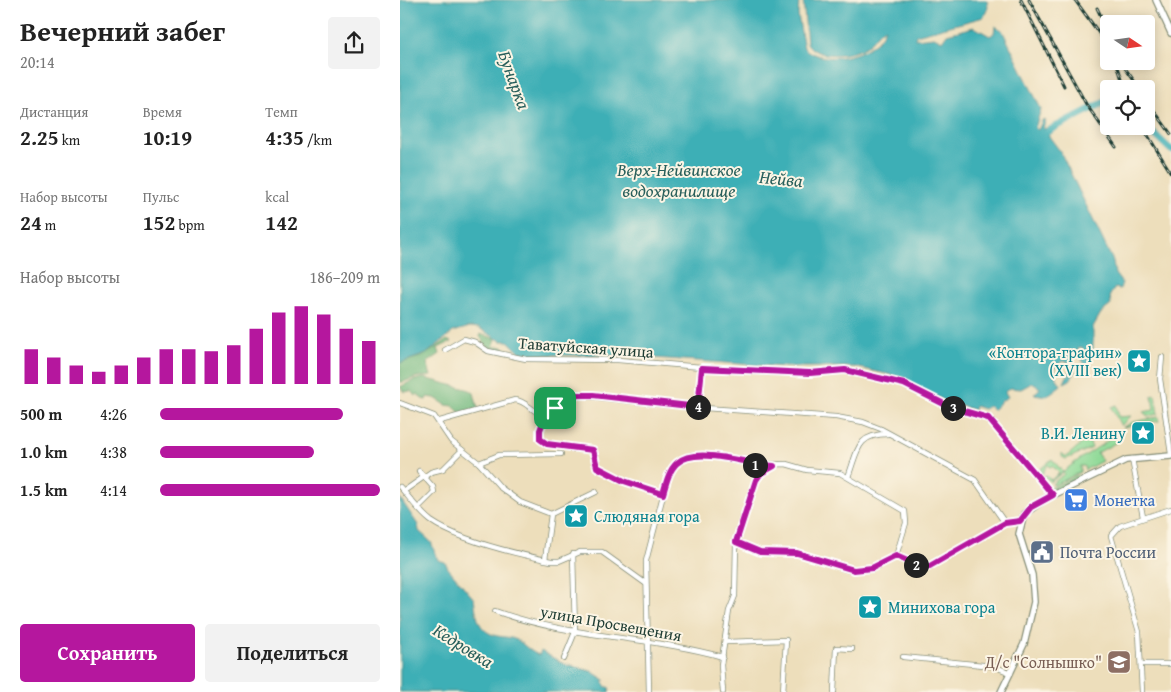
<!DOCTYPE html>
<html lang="ru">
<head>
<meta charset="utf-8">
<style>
  body { margin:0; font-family:"Gentium Book Plus",serif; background:#f2f2f2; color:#222; height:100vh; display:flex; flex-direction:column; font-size:19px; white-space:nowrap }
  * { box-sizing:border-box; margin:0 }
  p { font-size:16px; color:#767676 }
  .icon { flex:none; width:28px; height:28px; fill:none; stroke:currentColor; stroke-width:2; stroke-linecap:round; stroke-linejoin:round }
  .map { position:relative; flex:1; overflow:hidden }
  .side { display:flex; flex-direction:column; background:#fff; width:400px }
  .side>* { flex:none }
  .needle { width:32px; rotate:103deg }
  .buttons { position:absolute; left:700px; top:15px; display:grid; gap:10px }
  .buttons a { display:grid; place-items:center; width:55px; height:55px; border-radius:5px; background:#fff; box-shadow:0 2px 12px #0003; font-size:25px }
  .pin { position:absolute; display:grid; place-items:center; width:42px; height:42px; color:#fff; margin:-21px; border-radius:10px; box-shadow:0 2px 8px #0006 }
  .km { position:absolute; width:25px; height:25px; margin:-12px; border-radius:50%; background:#222; color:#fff; font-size:14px; line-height:25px; text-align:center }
  .round { display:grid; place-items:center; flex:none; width:52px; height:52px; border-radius:5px; background:#f2f2f2 }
  .head { display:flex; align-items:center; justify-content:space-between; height:85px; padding:0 20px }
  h1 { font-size:28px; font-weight:800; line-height:38px }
  .figures { display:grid; grid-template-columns:repeat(3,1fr); gap:8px; height:85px; padding:5px 20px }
  .figures div { display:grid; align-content:center }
  .figures b { font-size:21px; font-weight:800 }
  .figures small { font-size:14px; font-weight:400 }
  .figures p { font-size:14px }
  .chart { height:140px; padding:10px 20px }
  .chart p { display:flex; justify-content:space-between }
  .chart svg { width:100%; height:90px; margin-top:5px; stroke:#b5179e; stroke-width:6 }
  .primary-button { display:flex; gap:10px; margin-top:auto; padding:10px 20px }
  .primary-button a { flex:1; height:58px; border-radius:5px; background:#b5179e; color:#fff; font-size:20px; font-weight:800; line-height:58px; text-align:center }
  .primary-button a+a { background:#f2f2f2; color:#222 }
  ul { padding:0 20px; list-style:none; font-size:16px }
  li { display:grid; grid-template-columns:80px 60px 1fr; align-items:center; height:38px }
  li i { height:12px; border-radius:6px; background:#b5179e }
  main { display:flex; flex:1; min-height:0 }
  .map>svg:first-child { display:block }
  .green { fill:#8dd996; stroke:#568b65 }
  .forest { fill:#72b97f; stroke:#487b5a }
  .water { fill:#3eafb6; stroke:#2e7675 }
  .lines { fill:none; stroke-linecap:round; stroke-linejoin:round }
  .river { stroke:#3eafb6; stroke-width:7 }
  .minor-casing { stroke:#868e78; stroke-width:6 }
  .major-casing { stroke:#868e78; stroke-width:8 }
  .minor { stroke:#fff; stroke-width:4.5 }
  .major { stroke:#fff; stroke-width:5.5 }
  .rail-casing { stroke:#1f3d34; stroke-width:3 }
  .rail { stroke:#fcf5e5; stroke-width:1; stroke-dasharray:4; stroke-linecap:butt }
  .route-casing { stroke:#fff; stroke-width:10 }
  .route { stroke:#b5179e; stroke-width:6 }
  .labels { text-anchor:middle; stroke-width:4; stroke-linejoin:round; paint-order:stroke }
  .street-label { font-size:16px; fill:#1f3d34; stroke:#fcf5e5 }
  .culture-label { font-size:16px; fill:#0d838f; stroke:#fcf5e5; text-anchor:end }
  .shop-label { font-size:16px; fill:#366cbe; stroke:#fcf5e5; text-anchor:start }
  .service-label { font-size:16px; fill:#4e5e75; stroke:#fcf5e5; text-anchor:start }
  .education-label { font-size:16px; fill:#785e54; stroke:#fcf5e5; text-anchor:end }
  .water-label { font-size:18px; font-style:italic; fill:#285f5b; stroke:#fcf5e5 }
</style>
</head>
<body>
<main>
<section class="side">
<div class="head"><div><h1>Вечерний забег</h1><p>20:14</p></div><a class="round"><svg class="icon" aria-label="share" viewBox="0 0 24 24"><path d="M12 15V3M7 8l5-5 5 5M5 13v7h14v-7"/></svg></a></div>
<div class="figures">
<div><p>Дистанция</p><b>2.25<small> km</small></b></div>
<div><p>Время</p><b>10:19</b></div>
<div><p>Темп</p><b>4:35<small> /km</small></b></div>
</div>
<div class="figures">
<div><p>Набор высоты</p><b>24<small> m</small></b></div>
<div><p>Пульс</p><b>152<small> bpm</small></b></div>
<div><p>kcal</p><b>142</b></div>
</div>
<div class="chart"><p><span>Набор высоты</span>186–209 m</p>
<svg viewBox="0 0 160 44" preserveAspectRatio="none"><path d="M5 44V27M15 44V31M25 44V35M35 44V38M45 44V35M55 44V31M65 44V27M75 44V27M85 44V28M95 44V25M105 44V17M115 44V9M125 44V6M135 44V10M145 44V17M155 44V23"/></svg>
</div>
<ul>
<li><b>500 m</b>4:26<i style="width:83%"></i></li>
<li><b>1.0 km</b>4:38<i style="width:70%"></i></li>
<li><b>1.5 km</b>4:14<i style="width:100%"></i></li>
</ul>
<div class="primary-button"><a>Сохранить</a><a>Поделиться</a></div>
</section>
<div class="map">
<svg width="771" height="692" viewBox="0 0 771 692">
  <rect width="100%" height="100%" fill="#fcf5e5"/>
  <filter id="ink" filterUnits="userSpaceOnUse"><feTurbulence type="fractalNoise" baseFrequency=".02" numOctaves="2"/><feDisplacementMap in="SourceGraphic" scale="10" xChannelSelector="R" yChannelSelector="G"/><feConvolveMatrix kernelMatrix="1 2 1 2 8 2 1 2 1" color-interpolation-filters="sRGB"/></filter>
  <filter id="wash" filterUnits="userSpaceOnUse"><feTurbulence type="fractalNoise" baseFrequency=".0096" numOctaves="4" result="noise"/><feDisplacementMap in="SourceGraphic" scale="20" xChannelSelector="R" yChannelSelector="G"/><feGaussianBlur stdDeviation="1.12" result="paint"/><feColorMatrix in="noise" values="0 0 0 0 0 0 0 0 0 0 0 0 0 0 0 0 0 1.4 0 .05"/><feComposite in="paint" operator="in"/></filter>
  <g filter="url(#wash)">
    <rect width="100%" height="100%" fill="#eddebb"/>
    <g class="green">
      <path d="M755,395L758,414L748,416L743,412L754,410L752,396Z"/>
      <path d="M716,405L719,417L731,416L721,426L711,407Z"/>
      <path d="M759,417V421L723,427L733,422Z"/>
      <path d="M714,436L717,442L697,453L702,461L685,470L684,466H680V472L655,485L652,484L664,474L663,472L650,482L644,476L646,475L651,480L659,473L652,466L650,467L647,465L642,474L639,470L652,459L663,472C679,458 697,449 714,436Z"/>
      <path d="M688,438L692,448L666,459L662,457V453L666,457Z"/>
      <path d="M676,476H681L655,490L648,486L655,487Z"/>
    </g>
    <g class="forest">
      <path d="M81,334L96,339L93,347H103L106,352L87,348L80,336Z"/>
      <path d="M47,340L51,342L38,348L40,354L27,363L31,376L17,377L0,383V363L23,356Z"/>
      <path d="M24,378L70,390L74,393L78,409L60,413L54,406L46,405L35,398L27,397L26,400L22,399L18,394L15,396L11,391L4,392L0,387L14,380Z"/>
    </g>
    <g class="water">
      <path d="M0,0H399L398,15L404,48C424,67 477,56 485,28C478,31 473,42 465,47C452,56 416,60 407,43L403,0H587L588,7L584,17L516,35L515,39L534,37L542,41L547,34L574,27L590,36L594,33L595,26L602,30L641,109L635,128L638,130L643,119L645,121L643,129L650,127L653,132L648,135L660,151L713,261L715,274L722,283L720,289L715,288L710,295L711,305L701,313L693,327V350L689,358L690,365L688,368L682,360L684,351L682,347H679L676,355L674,353L672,356L675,373L670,380L664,383L667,376L670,374L669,370L672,367L668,362L663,361L655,367V375L661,385L647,396L634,394L640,388L632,383L621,389L609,388L605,392L608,397L603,400L593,410L589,406L584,409L575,406L574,410L543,400L496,376L455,367H386L210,355H130L119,352L108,341H101L79,328L70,327L53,332L26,354L0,363Z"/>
      <path d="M0,498L18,525L19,531L31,542L38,560L45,562L48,568L74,599C77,616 77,631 97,636C103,637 111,637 117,640C124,644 130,652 139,655L141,651L164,664L191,671L205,680L203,682L206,687H209L210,692H0Z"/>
    </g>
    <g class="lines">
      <g class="river">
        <path d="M661,124L709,100"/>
        <path d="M736,126L754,134L771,150"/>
        <path d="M645,133L657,126"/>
      </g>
    </g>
  </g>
  <g filter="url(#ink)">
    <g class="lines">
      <defs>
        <g id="minor">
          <path d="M45,350L64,339L75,342L88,351L126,359L218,360L361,372L410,373L445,370L500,382L550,407L588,418L653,495"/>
          <path d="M762,357L760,379L771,454"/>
          <path d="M0,403L34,416L51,441L79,463L101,488L120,502L151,514"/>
          <path d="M298,407L302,368"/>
          <path d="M146,415L139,433L143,442L175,449L193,450L197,467L224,481L263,494"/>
          <path d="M40,421L115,400C128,400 139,422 151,412C157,408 159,400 163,395L169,394L290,407L436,417L463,422L481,429L575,480L605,523"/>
          <path d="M732,459L743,517"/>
          <path d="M79,463L99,455L161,454"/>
          <path d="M448,477C458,451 456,434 488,434"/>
          <path d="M0,487C10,498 19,512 31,521C60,541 117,554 151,561H159L180,552H202L245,583"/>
          <path d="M4,491L31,472L43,469L62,450"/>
          <path d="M18,508L34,492L33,487L19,471"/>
          <path d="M336,542L360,552L397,553L449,570L472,569L496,556"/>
          <path d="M496,556L526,568L605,523L620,521"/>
          <path d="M145,560L151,514L196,492"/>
          <path d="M95,611C169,638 248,636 323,657"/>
          <path d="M326,642L386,640L383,692"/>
          <path d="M503,657L593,666L611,673"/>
          <path d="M164,659L175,632L173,554"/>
          <path d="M741,664H771"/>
          <path d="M249,692L246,561L267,480L273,467L281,460L292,455H307L358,465L386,464L407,470L440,473L505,511L506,523L496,556"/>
          <path d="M323,692L321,665L329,611L335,596L336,542L356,480L361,473L373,467"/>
          <path d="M434,692L436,648L452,649"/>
          <path d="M742,692L739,632L711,536L720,526L771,509"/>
        </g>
        <g id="major">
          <path d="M756,0L771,33"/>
          <path d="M601,692L624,644L634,602L632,575L619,534L624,514L645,499L726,460L771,456"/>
        </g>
      </defs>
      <use href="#minor" class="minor-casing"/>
      <use href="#major" class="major-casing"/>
      <use href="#minor" class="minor"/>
      <use href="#major" class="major"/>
      <defs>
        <g id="rail">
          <path d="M621,0L664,86"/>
          <path d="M629,0L686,104L716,147"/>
          <path d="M675,0L709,47"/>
          <path d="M697,8L709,33"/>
          <path d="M720,61L740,89"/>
          <path d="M717,64L725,89"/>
          <path d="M746,99L771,134"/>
          <path d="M742,126L771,173"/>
        </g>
      </defs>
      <use href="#rail" class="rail-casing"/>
      <use href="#rail" class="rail"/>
    </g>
  </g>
  <g class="lines" filter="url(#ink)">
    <defs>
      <path id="route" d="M302,368L410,373L445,370L504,384L550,407L588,418L653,495L631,507L620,521L605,523L528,567H521L496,556L472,568L454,570L397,553L360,552L336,542L356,480L361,473L374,466C350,465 296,445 277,463C269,470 266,483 263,494L224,481L197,467L193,450L147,444L140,439V430L146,415L153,411L164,395H193L298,407Z"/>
    </defs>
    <use href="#route" class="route-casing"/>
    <use href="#route" class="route"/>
  </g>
  <defs>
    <symbol id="sight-square" viewBox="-11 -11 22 22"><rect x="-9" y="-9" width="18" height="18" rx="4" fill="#0f9aa8" stroke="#fcf5e5"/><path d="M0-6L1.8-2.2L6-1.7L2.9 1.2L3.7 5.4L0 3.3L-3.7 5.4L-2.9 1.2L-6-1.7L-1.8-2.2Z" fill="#fff"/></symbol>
    <symbol id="supermarket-square" viewBox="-11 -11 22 22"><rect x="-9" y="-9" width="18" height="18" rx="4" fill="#3f7fe0" stroke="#fcf5e5"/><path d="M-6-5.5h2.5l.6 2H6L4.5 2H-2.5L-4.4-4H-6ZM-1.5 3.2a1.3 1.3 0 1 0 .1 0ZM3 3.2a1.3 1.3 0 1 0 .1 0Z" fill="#fff"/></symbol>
    <symbol id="civic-square" viewBox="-11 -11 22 22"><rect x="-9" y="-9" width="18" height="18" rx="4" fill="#5c6f8a" stroke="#fcf5e5"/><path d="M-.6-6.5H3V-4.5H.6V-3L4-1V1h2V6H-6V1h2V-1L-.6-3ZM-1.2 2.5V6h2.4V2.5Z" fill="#fff"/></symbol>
    <symbol id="school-square" viewBox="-11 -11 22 22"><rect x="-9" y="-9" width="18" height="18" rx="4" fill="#8d6e63" stroke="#fcf5e5"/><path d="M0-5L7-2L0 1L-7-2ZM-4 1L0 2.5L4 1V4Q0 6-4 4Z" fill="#fff"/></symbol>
  </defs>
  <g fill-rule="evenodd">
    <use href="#sight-square" x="725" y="347" width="28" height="28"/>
    <use href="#sight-square" x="729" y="419" width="28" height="28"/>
    <use href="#supermarket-square" x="662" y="486" width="28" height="28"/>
    <use href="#sight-square" x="162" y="502" width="28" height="28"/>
    <use href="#civic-square" x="628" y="538" width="28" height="28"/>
    <use href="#sight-square" x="456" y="593" width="28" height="28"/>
    <use href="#school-square" x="705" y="648" width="28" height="28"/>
  </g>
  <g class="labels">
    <g class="street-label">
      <text transform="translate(186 347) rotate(4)" y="6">Таватуйская улица</text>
      <text transform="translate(211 623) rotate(10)" y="6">улица Просвещения</text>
    </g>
    <g class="culture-label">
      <text x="722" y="358">«Контора-графин»<tspan x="722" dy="18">(XVIII век)</tspan></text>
      <text x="726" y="439">В.И. Ленину</text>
      <text x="194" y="522" text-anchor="start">Слюдяная гора</text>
      <text x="488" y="613" text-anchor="start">Минихова гора</text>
    </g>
    <g class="shop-label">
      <text x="694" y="506">Монетка</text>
    </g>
    <g class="service-label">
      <text x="660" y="558">Почта России</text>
    </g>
    <g class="education-label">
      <text x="702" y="668">Д/с "Солнышко"</text>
    </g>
    <g class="water-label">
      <text transform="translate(114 80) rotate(70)" y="6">Бунарка</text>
      <text x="279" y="176">Верх-Нейвинское<tspan x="279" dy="21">водохранилище</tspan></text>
      <text transform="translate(381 179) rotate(6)" y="6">Нейва</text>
      <text transform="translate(63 646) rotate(32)" y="6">Кедровка</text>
    </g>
  </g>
</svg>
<div class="buttons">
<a><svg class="needle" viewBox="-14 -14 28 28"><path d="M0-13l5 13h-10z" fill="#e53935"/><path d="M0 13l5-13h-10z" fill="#767676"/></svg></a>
<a><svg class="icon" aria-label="locate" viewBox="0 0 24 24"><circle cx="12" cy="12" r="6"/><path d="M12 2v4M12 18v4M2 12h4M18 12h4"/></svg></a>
</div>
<div class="pin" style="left:155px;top:408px;background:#1e9e55"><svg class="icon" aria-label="arrive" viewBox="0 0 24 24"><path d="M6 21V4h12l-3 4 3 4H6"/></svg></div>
<b class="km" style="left:355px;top:465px">1</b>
<b class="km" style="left:516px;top:565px">2</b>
<b class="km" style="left:553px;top:408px">3</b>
<b class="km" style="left:298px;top:407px">4</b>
</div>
</main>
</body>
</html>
